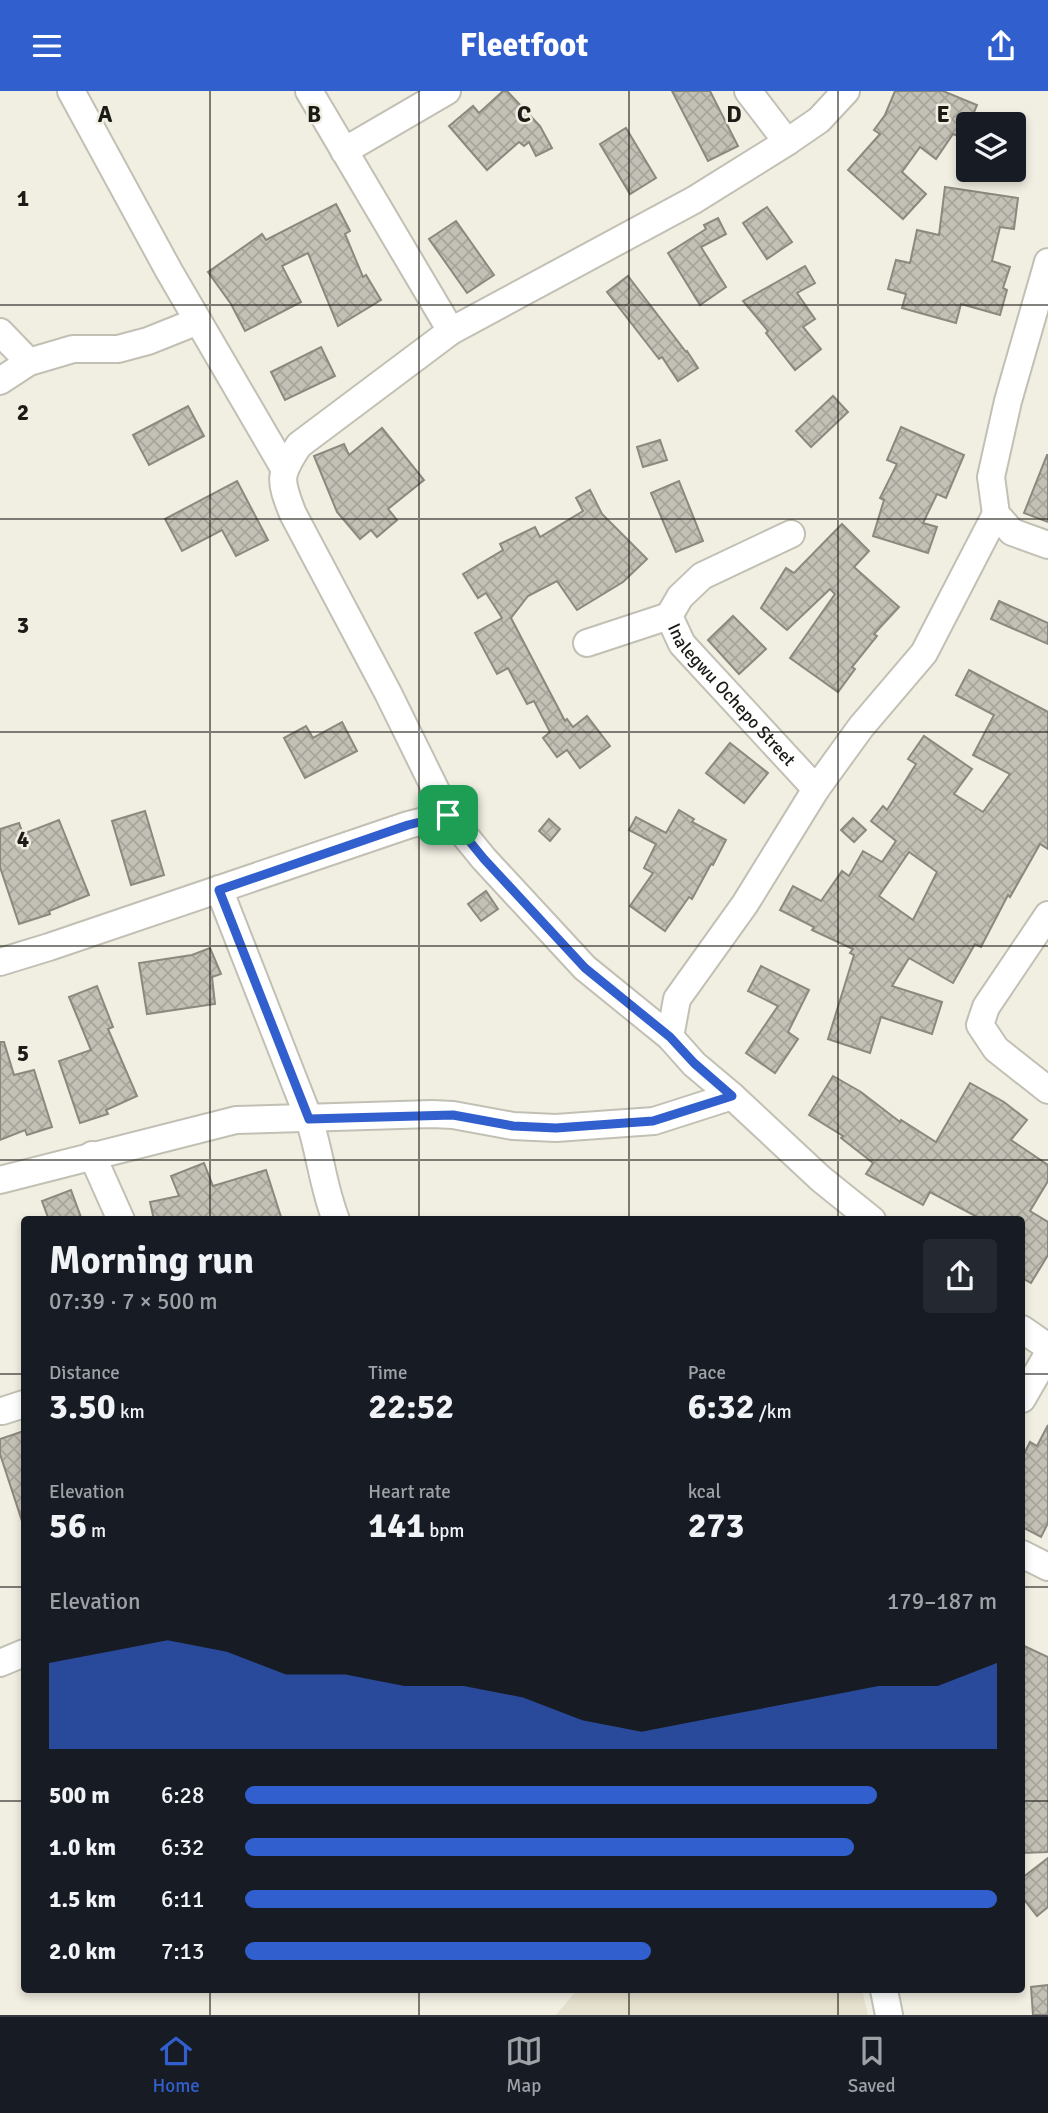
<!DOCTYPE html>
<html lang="en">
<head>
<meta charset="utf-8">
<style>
  body { margin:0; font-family:Signika,sans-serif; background:#242831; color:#f1f3f6; height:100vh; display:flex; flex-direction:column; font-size:26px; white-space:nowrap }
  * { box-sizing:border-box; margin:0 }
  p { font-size:23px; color:#9ea1a6 }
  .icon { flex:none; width:38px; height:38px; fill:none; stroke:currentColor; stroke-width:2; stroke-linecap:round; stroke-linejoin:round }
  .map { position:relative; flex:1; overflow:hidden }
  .side { position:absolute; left:21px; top:1125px; width:1004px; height:777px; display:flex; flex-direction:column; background:#171b24; border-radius:7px; box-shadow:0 4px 10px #0003 }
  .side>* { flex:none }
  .fabs { position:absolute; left:956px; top:21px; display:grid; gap:14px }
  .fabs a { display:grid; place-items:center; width:70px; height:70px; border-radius:7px; background:#171b24; box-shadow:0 4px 10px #0003; font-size:35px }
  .pin { position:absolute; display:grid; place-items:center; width:60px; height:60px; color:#fff; margin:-30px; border-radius:14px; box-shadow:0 4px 10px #0006 }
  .round { display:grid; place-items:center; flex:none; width:74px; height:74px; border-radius:7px; background:#242831 }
  .overview { display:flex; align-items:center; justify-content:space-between; height:119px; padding:0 28px }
  h1 { font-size:38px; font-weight:700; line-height:52px }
  .figures { display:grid; grid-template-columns:repeat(3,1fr); gap:10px; height:119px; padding:7px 28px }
  .figures div { display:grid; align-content:center }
  .figures b { font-size:35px; font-weight:700 }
  .figures small { font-size:19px; font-weight:400 }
  .figures p { font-size:19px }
  .chart { height:196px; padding:14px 28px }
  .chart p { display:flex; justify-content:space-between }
  .chart svg { width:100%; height:126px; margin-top:7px; fill:#325fce; opacity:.7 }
  ul { padding:0 28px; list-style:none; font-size:23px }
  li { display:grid; grid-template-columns:112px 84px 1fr; align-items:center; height:52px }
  li i { height:18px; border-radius:9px; background:#325fce }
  header { display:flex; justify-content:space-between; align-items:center; height:91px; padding:0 28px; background:#325fce; color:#fff; font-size:32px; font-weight:700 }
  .tab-bar { display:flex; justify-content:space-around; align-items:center; height:98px; border-top:2px solid #363941; background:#171b24; font-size:19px; color:#9ea1a6 }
  .tab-bar a { display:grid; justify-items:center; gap:4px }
  .tab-bar .on { color:#325fce }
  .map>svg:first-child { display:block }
  .built { fill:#e6e1ce }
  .building { fill:url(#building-cross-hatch); stroke:#8b887d; stroke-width:2; fill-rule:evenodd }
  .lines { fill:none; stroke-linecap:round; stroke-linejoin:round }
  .minor-casing { stroke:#c2c0b4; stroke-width:30 }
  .minor { stroke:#fff; stroke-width:26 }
  .route-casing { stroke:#fff; stroke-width:14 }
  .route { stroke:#325fce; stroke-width:9 }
  .grid { fill:none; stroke:#1c1b16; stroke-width:2; stroke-opacity:0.55 }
  .labels { text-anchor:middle; stroke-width:5; stroke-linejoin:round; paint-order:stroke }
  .street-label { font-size:18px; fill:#1c1b16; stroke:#f1eee2 }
  .grid-label { font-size:23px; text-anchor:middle; font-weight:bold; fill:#1c1b16; stroke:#f1eee2; stroke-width:5; stroke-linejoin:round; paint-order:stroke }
</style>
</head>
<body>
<header><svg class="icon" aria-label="menu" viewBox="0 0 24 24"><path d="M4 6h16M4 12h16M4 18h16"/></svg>Fleetfoot<svg class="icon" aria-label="share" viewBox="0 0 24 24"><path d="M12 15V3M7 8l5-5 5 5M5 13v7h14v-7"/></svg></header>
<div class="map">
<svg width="1048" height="1924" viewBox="0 0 1048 1924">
  <defs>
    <pattern id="building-cross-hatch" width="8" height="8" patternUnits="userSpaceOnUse" patternTransform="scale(1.75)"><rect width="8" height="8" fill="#c3c0b5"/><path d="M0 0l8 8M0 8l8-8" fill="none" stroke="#a7a49b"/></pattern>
  </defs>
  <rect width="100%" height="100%" fill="#f1eee2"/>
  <path class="built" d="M577,1899H862L868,1924H556Z"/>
  <g class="building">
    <path d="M503,0H507L540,35L552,57L536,65L529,51L524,55L519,51L487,79L449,35L473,15L479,22Z"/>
    <path d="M672,0H710L738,55L708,70Z"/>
    <path d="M895,0H943L977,14L963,47L953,43L936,68L920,56L902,81L926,103L903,128L848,79L880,43L874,39L885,24Z"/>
    <path d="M626,37L656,87L630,103L600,53Z"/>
    <path d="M945,96L1018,107L1014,138L1000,136L992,170L1010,176L1003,197L1007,199L1000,224L961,213L956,232L902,217L906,203L888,198L896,169L910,172L917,139L939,144Z"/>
    <path d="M336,113L350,140L345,143L363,186L366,184L381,209L338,235L308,162L282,175L301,211L245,240L231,213L208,181L262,143L266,149Z"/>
    <path d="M767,116L792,151L767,168L743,132Z"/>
    <path d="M718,127L726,143L701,156L726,196L700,214L668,162L706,138L704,134Z"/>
    <path d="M456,130L494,184L467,202L429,148Z"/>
    <path d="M805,175L815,192L797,202L815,228L803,236L821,258L795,279L766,242L768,240L743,210Z"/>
    <path d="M628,185L686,261L687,260L698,277L678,290L662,266L659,268L607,201Z"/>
    <path d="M321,256L335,285L285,309L271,281Z"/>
    <path d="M833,305L848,321L811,356L796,340Z"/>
    <path d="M188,315L204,345L149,374L133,344Z"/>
    <path d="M901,336L964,364L946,407L937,403L923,432L937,436L928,462L873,445L884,409L880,407L897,373L887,369Z"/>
    <path d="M382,337L424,389L388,418L397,429L377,446L371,439L360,448L337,421L314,365L344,353L349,364Z"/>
    <path d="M660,349L667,369L643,376L637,356Z"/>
    <path d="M1047,364H1048V431L1024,422Z"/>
    <path d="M237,390L268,449L236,465L222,439L182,460L165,428Z"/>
    <path d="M679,390L703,450L676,461L651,402Z"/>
    <path d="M590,399L602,423L647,468L623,491L577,519L557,490L528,505L511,527L565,630L567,628L573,636L587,625L610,655L580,677L567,659L557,666L543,647L550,641L534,610L527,613L508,577L497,583L475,542L502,527L486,502L478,507L463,483L503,459L500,453L535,436L540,446L583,420L576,407Z"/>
    <path d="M842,433L869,460L854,476L899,516L874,543L877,545L852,576L855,578L838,601L790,567L835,503L830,498L787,539L761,517L786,477L794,482Z"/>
    <path d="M999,510L1048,532V553L991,528Z"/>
    <path d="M733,525L766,558L739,583L708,549Z"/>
    <path d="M969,579L1048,621V758L1040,753L1010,806L1008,804L981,856L975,853L953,892L909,867L892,895L942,911L932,943L881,926L870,962L828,948L854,864L850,862L853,858L812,839L814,836L780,819L793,795L821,810L842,780L849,785L863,760L882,771L896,750L871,730L883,715L887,719L916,673L908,668L924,645L972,678L954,703L983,721L1010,683L973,664L994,624L956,604ZM909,761L937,781L913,829L879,805Z"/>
    <path d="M342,631L357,660L305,687L284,647L306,635L313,647Z"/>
    <path d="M730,652L768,682L744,712L706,682Z"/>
    <path d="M679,719L694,728L692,731L726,749L713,774L711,773L692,808L689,806L665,840L630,815L653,782L644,777L656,753L629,739L636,726L666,742Z"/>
    <path d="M145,720L164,784L131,794L112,730Z"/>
    <path d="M853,727L866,739L854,751L841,739Z"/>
    <path d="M549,728L560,738L550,750L539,740Z"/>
    <path d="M59,729L89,804L49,820L50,823L19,833L0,776V738L19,732L23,743Z"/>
    <path d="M486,800L498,818L481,830L468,813Z"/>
    <path d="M210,857L221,883L212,886L215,913L147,923L139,872L192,864Z"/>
    <path d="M761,875L809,899L788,941L798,948L775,982L746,962L778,915L748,900Z"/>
    <path d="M97,895L113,936L108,938L137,1005L106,1019L108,1023L80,1032L59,970L91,959L69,906Z"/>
    <path d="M0,951H4L14,984L34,979L52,1036L27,1044L25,1039L0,1049Z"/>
    <path d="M833,985L861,1001L900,1031L901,1029L936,1051L970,992L1004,1011L1027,1029L1011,1049L1048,1074V1090L1030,1120L1048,1131V1164L1031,1192L1022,1187V1129H983L930,1101L923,1114L866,1083L873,1072L841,1047L843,1045L809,1024Z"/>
    <path d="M204,1072L213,1095L266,1079L282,1129H154L150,1111L179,1105L171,1085Z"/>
    <path d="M71,1099L82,1129H49L42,1110Z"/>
    <path d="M1048,1334V1432L1041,1446L1022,1436V1367L1030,1351L1037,1355Z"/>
    <path d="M24,1340V1429L22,1430L0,1363V1348Z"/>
    <path d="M1022,1554L1048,1566V1761L1022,1762Z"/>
    <path d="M1048,1767V1816L1037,1825L1022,1806V1787Z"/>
    <path d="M1048,1894V1924H1033L1031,1896Z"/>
  </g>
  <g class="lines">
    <defs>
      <g id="minor">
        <path d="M71,0L169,180L284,377"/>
        <path d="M309,0L451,240"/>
        <path d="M748,0L787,51"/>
        <path d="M846,0L819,29L787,51L694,109L451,240L299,354C279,384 279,388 293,423L388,602L448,724L484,768L585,877L670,946L694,973L732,1005L821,1088L872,1129"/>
        <path d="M344,60L447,0"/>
        <path d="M1048,171L1008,310L991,386L996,423L1012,441L1048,454"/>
        <path d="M0,241L29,271"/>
        <path d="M0,290L29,271L73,258H118L148,250L198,230"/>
        <path id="s1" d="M791,443L702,485L680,506L669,525L682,553L816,698"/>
        <path d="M587,552L669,525"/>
        <path d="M219,798L309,1028C320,1061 323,1096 336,1129"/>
        <path d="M1048,824L986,916L980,934L996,958L1048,999"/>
        <path d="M0,871L49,856L408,734L448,724"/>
        <path d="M670,946L677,908L745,813L816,698L861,636L924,562L996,423"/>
        <path d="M92,1064L121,1129"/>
        <path d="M0,1089L236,1029L432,1023L453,1024L513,1035L556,1037L654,1030L732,1005"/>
        <path d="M1022,1238L1048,1256"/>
        <path d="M1022,1308L1048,1263"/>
        <path d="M2,1320L24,1313"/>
        <path d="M1022,1463L1048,1476"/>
        <path d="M0,1572L24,1562"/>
        <path d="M884,1899L889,1924"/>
      </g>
    </defs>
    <use href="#minor" class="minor-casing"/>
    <use href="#minor" class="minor"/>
  </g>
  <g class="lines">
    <defs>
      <path id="route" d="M448,724L484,768L585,877L670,946L694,972L732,1005L653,1030L556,1037L513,1035L453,1024L309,1028L219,799L408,734Z"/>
    </defs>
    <use href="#route" class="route-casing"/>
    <use href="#route" class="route"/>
  </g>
  <path class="grid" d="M210,0V1129M419,0V1129M629,0V1129M838,0V1129M0,214H1048M0,428H1048M0,641H1048M0,855H1048M0,1069H1048M0,1283H24M1022,1283H1048M0,1496H24M1022,1496H1048M0,1710H24M1022,1710H1048M210,1899V1924M419,1899V1924M629,1899V1924M838,1899V1924"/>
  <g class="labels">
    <g class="street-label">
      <text dy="6" stroke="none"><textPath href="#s1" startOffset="252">Inalegwu Ochepo Street</textPath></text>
    </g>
  </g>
  <g class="grid-label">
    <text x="105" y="31">A</text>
    <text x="314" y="31">B</text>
    <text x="524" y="31">C</text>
    <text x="734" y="31">D</text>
    <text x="943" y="31">E</text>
    <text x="23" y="115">1</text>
    <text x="23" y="329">2</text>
    <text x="23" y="542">3</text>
    <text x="23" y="756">4</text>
    <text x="23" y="970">5</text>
  </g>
</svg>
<div class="fabs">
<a><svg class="icon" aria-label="layers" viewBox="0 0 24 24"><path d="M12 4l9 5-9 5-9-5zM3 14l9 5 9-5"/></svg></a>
</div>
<div class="pin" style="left:448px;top:724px;background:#1e9e55"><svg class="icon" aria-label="arrive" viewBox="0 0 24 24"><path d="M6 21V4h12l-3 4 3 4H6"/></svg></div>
<section class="side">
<div class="overview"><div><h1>Morning run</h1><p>07:39 · 7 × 500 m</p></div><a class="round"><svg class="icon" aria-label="share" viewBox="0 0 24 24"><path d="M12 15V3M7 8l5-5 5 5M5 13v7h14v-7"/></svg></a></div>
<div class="figures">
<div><p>Distance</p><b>3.50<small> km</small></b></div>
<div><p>Time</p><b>22:52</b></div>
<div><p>Pace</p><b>6:32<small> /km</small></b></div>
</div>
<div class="figures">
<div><p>Elevation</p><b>56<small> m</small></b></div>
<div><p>Heart rate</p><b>141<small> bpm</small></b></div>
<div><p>kcal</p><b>273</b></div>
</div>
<div class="chart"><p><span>Elevation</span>179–187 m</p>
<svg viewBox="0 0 160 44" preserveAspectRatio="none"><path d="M0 44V14L10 10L20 6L30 10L40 18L50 18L60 22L70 22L80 26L90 34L100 38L110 34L120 30L130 26L140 22L150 22L160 14V44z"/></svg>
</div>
<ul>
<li><b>500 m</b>6:28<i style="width:84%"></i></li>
<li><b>1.0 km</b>6:32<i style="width:81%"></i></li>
<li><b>1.5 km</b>6:11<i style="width:100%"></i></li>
<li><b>2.0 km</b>7:13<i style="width:54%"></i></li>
</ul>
</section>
</div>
<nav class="tab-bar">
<a class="on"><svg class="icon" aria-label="home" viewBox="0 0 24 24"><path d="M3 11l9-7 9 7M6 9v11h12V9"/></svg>Home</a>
<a><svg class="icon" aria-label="map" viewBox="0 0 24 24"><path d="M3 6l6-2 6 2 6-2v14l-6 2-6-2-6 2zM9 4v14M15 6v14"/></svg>Map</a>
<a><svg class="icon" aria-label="saved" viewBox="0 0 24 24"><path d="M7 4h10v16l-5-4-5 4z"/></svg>Saved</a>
</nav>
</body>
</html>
